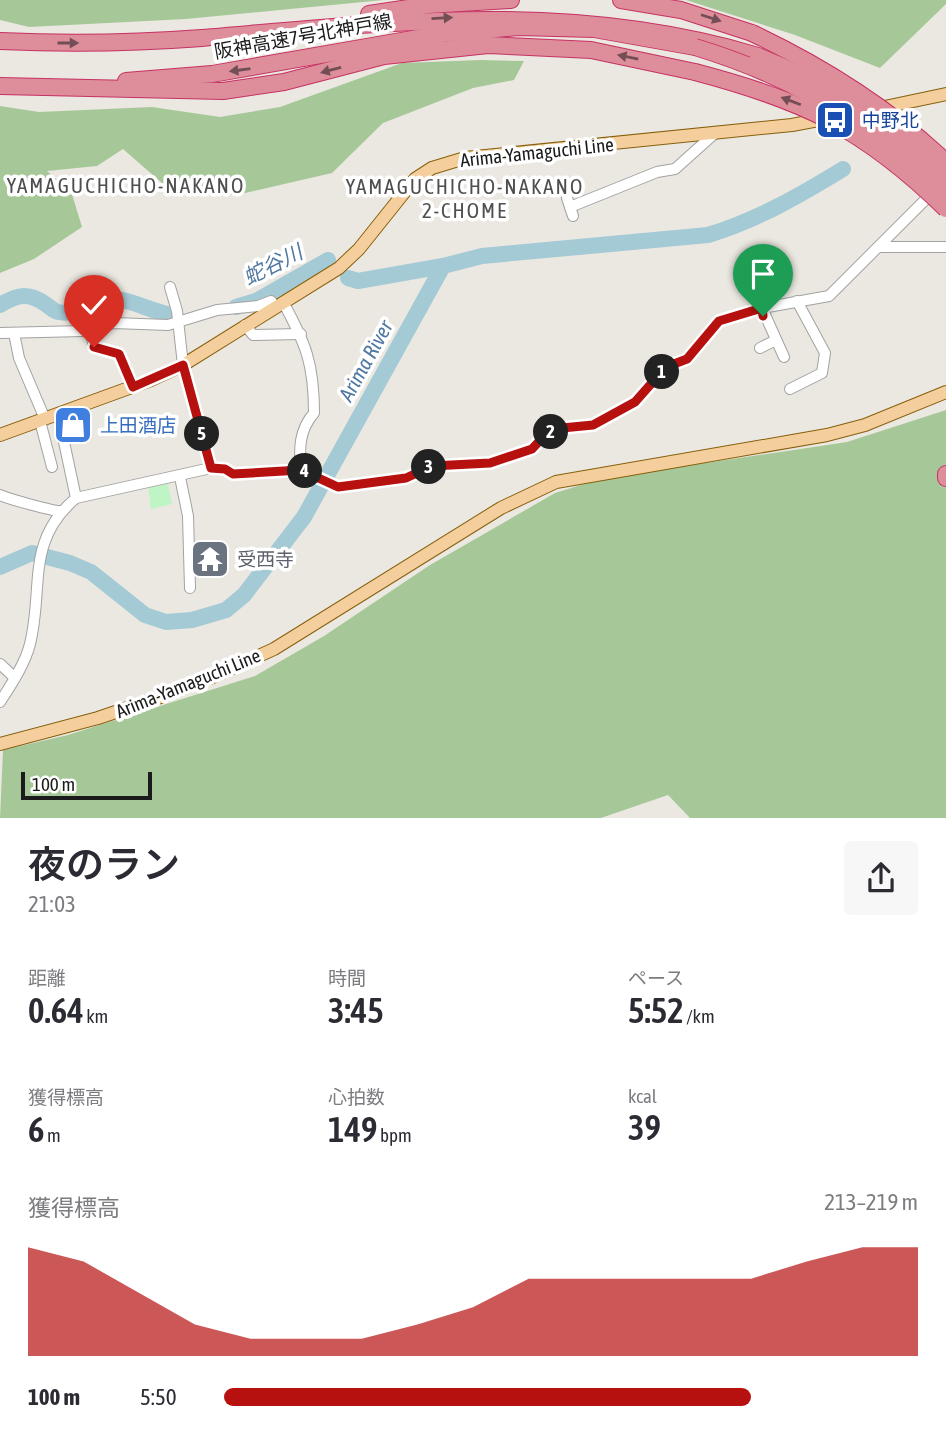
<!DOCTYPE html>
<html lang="ja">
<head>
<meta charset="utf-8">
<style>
  body { margin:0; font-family:"Asap Condensed","Noto Sans JP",sans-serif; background:#f7f7f7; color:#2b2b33; height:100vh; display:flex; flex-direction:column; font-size:26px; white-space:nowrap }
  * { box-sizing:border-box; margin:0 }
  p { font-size:23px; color:#7c7c81 }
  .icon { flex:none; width:38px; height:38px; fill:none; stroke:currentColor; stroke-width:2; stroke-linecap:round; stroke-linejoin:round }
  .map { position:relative; height:818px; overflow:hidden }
  .sheet { display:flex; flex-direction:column; background:#fff; flex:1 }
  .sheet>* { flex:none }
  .scale { position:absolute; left:21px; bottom:18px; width:131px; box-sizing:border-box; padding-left:7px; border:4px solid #1b1b1b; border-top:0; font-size:19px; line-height:24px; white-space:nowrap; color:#1b1b1b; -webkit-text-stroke:5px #fff; paint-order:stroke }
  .pin { position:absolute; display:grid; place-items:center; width:60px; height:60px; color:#fff; margin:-72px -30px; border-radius:50% 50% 50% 0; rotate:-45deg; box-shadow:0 0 7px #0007 }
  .pin .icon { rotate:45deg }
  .km { position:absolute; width:35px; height:35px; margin:-18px; border-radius:50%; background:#222; color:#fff; font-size:19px; line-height:35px; text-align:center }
  .round { display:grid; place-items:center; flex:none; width:74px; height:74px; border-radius:7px; background:#f7f7f7 }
  .overview { display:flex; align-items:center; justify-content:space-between; height:119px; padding:0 28px }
  h1 { font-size:38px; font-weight:600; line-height:52px }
  .metrics { display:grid; grid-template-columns:repeat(3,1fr); gap:10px; height:119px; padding:7px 28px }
  .metrics div { display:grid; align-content:center }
  .metrics b { font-size:35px; font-weight:600 }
  .metrics small { font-size:19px; font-weight:400 }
  .metrics p { font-size:19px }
  .chart { height:196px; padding:14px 28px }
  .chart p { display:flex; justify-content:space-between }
  .chart svg { width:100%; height:126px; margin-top:7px; fill:#b6110f; opacity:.7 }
  ul { padding:0 28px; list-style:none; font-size:23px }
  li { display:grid; grid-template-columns:112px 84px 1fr; align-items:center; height:52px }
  li i { height:18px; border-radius:9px; background:#b6110f }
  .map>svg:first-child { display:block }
  .forest { fill:#a6c898 }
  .park { fill:#bff4c4 }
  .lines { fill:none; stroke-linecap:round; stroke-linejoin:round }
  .river { stroke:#a4cad6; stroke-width:16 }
  .minor-casing { stroke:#a2a2a2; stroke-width:12 }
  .major-casing { stroke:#865f0b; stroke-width:14 }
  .highway-casing { stroke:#c63162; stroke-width:18 }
  .minor { stroke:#fff; stroke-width:10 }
  .major { stroke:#f4cf9d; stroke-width:12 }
  .highway { stroke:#de8d9b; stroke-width:16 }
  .highway-bridge-casing { stroke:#c63162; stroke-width:18; stroke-linecap:butt }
  .highway-bridge { stroke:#de8d9b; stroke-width:16 }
  .oneway { fill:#734e55 }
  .route-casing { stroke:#fff; stroke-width:14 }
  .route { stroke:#b6110f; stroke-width:9 }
  .labels { text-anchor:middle; stroke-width:7; stroke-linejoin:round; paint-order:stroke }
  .street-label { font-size:19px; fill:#1b1b1b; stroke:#fff }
  .transit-label { font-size:19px; fill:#164399; stroke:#fff; text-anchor:start }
  .shop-label { font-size:19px; fill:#366cbe; stroke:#fff; text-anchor:start }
  .worship-label { font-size:19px; fill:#5b616d; stroke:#fff; text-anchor:start }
  .neighbourhood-label { font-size:21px; letter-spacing:2px; fill:#4e4e4e; stroke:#fff }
  .water-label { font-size:21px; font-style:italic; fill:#5078a1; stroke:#fff }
</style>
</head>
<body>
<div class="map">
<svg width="946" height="819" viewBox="0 0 946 819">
  <rect width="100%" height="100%" fill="#ebe8e1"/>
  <g class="forest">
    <path d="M0,0H384L186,19L29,27L0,20Z"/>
    <path d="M686,0H946V4L880,68L795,35Z"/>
    <path d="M481,60L524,61L514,80L473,88L383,123L332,173L236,195L170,190L123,149L97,166L47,171L71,191L82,227L34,259L0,273V106L39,112L152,107L220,117L280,107L402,63Z"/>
    <path d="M946,410V818H690L668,795L598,819H0L3,750L68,735L255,676L324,636L430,565L555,493L629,470L706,463L847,442Z"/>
  </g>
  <path class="park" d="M168,484L172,504L151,509L148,487Z"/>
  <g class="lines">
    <g class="river">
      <path d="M348,278L358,281L443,266"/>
      <path d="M0,305C17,295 27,292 44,303C49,306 53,311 58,312C79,316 91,301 109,299C126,297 152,312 172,315"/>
      <path d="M236,307L256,301L328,260"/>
      <path d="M0,567L32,553L70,563L91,572L145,615L166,622L192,620L226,610L244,595L304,517L443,266L482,256L708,235C757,220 799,196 843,169"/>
    </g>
    <defs>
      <g id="minor">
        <path d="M567,198L573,216"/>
        <path d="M570,207L657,172L675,169L714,134"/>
        <path d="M878,247H946"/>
        <path d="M170,287L177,311L183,365L211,468"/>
        <path d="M283,302C306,344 314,364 314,413C299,430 299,449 301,470"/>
        <path d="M762,308L784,357"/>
        <path d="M245,325L253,335L301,334"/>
        <path d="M90,330L94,347L119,354L133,387"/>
        <path d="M0,333L83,331L114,323L168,325L217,310L258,306L271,301L276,307"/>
        <path d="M14,333L19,358L45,419"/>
        <path d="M760,348L776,340"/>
        <path d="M790,389L822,373L825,353L797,301"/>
        <path d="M58,414L76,498"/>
        <path d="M40,421L52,467"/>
        <path d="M180,477L188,516L190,588"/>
        <path d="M0,495C9,499 52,511 60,511"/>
        <path d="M0,664L14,677"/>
        <path d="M0,702C11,685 25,664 30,644C44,587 25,541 76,498L211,468L225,469L233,474L301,470L338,487L406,478L432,465L490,463L532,449L546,434L562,428L593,425L635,402L666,367L687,359L719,321L762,308L829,296L935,190"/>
      </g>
      <g id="major">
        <path d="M875,109L946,94"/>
        <path d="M0,435L151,380L183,365L339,268L359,249L415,179L432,168L465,158L792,125L829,118"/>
        <path d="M0,744L98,718L163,696L215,676L274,649L501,508L556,482L827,435L865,425L946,392"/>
      </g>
      <g id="highway">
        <path d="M621,0L681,10L752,33"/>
        <path d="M369,14L428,5L511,0"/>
        <path d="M0,41C67,44 135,43 202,38C394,22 572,0 758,56"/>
        <path d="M126,81L212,74L441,34L518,27L594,29L695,47"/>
        <path d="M0,86L223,91L284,82L384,56L488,45L591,50L695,72"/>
        <path d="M946,474V478"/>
      </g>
    </defs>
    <use href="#minor" class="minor-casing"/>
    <use href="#major" class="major-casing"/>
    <use href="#highway" class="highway-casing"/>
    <use href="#minor" class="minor"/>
    <use href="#major" class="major"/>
    <use href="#highway" class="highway"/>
    <defs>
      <g id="highway-bridge">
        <path d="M752,33C824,67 888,107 946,162"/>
        <path d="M695,47C791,76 873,123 946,193"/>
        <path d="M758,56C828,84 891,124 946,176"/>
        <path d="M695,72C805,101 864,129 946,209"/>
      </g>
    </defs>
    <use href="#highway-bridge" class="highway-bridge-casing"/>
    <use href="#highway-bridge" class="highway-bridge"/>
  </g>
  <defs><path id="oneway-solid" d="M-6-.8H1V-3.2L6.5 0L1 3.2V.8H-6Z" transform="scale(1.75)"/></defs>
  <g class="oneway">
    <use href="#oneway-solid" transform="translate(442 18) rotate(-3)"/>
    <use href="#oneway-solid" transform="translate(711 18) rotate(18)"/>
    <use href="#oneway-solid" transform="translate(68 43)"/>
    <use href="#oneway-solid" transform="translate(628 57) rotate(-168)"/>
    <use href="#oneway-solid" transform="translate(240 70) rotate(172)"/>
    <use href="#oneway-solid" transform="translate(331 70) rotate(165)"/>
    <use href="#oneway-solid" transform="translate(791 101) rotate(-159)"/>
  </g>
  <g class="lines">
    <defs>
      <path id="route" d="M94,347L119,354L133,387L183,365L211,468L225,469L233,474L301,470L338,487L406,478L432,466L490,463L532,449L546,434L562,428L593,425L635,402L666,367L687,359L719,321L762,308L763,316"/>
    </defs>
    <use href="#route" class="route-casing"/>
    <use href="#route" class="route"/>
  </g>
  <defs>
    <symbol id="bus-square" viewBox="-11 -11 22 22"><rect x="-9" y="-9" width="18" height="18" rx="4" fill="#1a4fb4" stroke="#fff"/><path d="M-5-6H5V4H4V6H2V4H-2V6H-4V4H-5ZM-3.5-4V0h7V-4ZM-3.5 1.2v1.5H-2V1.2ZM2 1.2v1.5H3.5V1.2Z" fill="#fff"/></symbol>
    <symbol id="shop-square" viewBox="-11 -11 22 22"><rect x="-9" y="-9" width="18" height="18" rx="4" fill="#3f7fe0" stroke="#fff"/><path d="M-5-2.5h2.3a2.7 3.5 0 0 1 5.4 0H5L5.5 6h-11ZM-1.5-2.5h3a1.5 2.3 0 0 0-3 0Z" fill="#fff"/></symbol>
    <symbol id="temple-square" viewBox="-11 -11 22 22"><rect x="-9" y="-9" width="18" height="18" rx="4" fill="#6b7280" stroke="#fff"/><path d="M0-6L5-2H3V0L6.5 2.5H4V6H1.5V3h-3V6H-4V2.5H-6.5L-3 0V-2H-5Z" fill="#fff"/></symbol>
  </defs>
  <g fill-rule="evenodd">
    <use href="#bus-square" x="813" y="98" width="44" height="44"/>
    <use href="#shop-square" x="51" y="403" width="44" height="44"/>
    <use href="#temple-square" x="188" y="537" width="44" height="44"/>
  </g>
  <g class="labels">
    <g class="street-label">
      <text transform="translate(303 36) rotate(-10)" y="7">阪神高速7号北神戸線</text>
      <text transform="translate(537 152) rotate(-6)" y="7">Arima-Yamaguchi Line</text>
      <text transform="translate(188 683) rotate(-22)" y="7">Arima-Yamaguchi Line</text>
    </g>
    <g class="transit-label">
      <text x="862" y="127">中野北</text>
    </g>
    <g class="shop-label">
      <text x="100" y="432">上田酒店</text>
    </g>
    <g class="worship-label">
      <text x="237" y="566">受西寺</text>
    </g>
    <g class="neighbourhood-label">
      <text x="126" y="193">YAMAGUCHICHO-NAKANO</text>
      <text x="465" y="194">YAMAGUCHICHO-NAKANO<tspan x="465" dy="24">2-CHOME</tspan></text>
    </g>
    <g class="water-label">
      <text transform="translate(273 265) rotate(-27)" y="7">蛇谷川</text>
      <text transform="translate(366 361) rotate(-61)" y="7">Arima River</text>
    </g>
  </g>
</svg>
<div class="scale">100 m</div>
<div class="pin" style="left:763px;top:316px;background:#1e9e55"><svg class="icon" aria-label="arrive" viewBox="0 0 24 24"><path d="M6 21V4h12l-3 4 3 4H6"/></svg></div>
<div class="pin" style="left:94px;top:347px;background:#d93025"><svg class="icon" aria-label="check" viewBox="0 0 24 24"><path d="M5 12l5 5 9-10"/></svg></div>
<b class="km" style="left:662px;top:372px">1</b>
<b class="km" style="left:551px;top:432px">2</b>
<b class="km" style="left:429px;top:467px">3</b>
<b class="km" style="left:305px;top:471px">4</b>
<b class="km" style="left:202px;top:434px">5</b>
</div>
<section class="sheet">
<div class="overview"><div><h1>夜のラン</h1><p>21:03</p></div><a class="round"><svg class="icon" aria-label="share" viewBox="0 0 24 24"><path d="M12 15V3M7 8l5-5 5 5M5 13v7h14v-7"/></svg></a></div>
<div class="metrics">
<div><p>距離</p><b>0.64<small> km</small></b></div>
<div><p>時間</p><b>3:45</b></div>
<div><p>ペース</p><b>5:52<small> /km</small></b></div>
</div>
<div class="metrics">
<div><p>獲得標高</p><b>6<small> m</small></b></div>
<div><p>心拍数</p><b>149<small> bpm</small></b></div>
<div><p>kcal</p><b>39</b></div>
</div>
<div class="chart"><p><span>獲得標高</span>213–219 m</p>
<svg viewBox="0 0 160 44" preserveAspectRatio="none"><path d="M0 44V6L10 11L20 22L30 33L40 38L50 38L60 38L70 33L80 27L90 17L100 17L110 17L120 17L130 17L140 11L150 6L160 6V44z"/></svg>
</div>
<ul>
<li><b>100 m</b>5:50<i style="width:76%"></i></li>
</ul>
</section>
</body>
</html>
